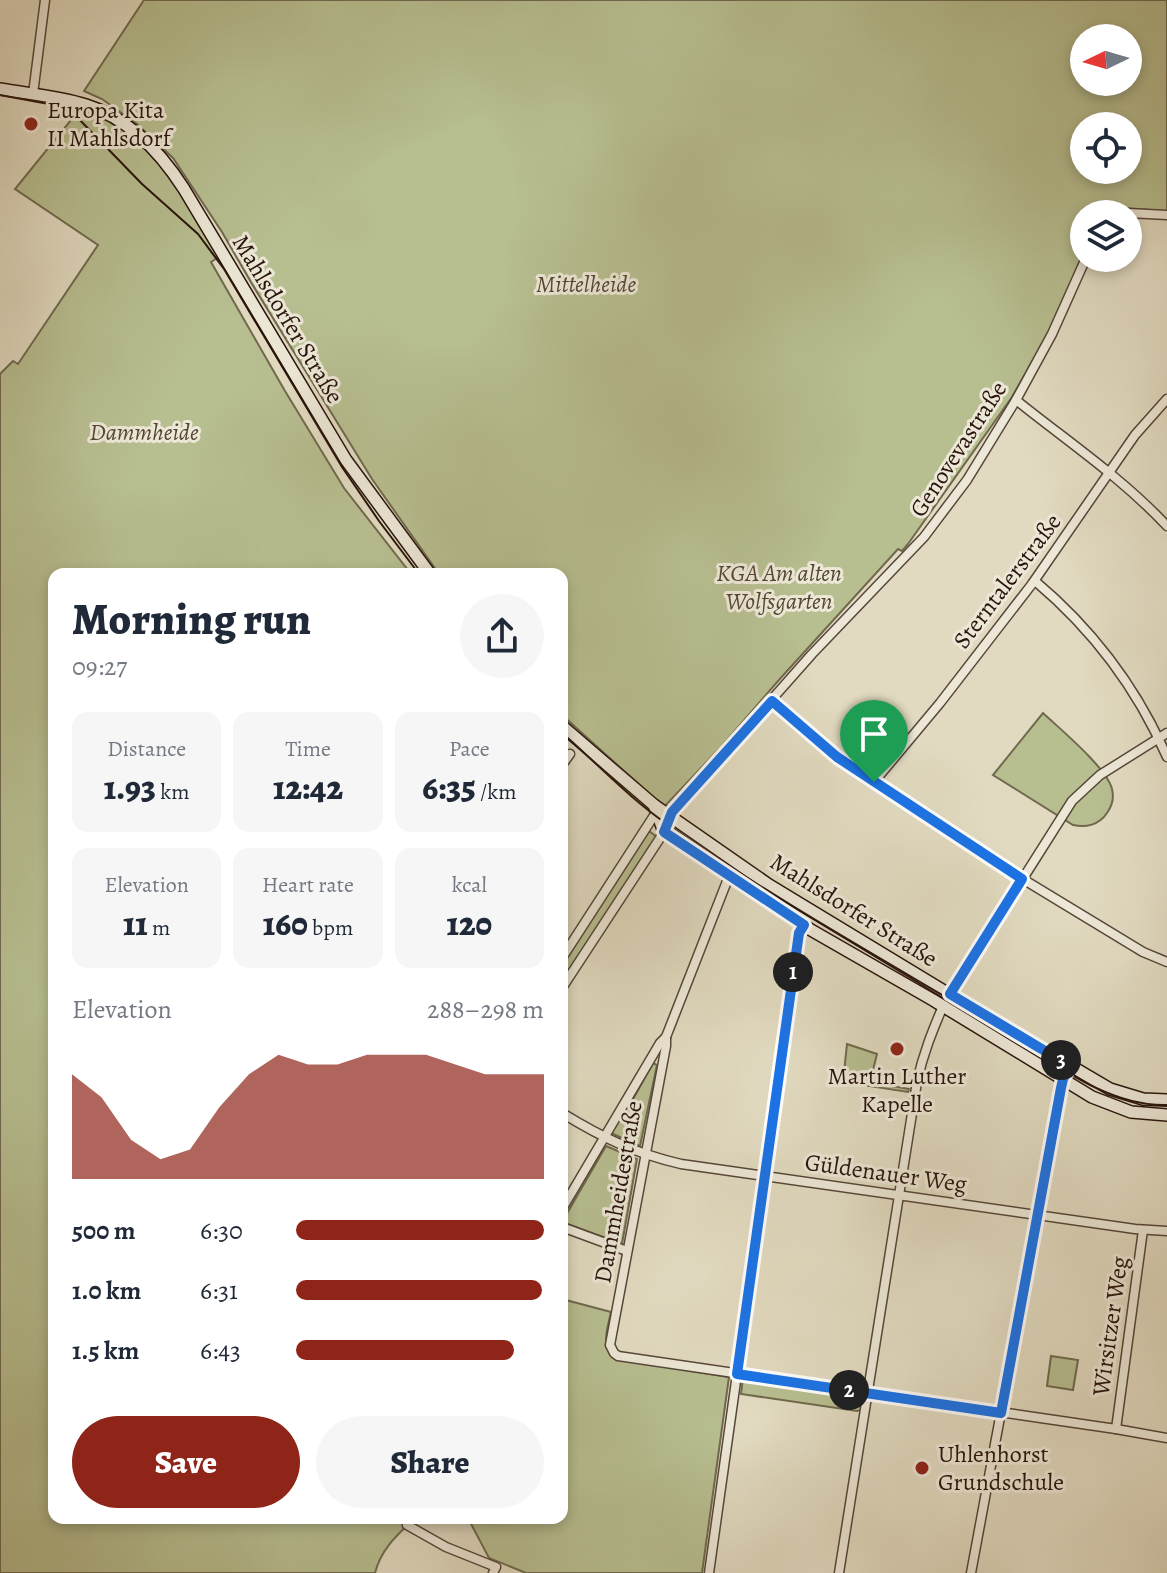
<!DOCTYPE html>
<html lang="en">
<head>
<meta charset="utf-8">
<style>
  body { margin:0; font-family:Alegreya,serif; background:#f6f6f7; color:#1f2937; height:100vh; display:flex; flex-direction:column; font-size:30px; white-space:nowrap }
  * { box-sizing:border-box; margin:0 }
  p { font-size:26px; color:#747a83 }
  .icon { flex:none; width:44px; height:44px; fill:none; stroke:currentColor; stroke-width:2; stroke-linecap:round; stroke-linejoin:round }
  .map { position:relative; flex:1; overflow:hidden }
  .sheet { position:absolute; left:48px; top:568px; width:520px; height:956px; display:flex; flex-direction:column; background:#fff; border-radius:16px; box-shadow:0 4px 12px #0003 }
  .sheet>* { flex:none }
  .needle { width:52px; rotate:265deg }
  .controls { position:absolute; left:1070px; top:24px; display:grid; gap:16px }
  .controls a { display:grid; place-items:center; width:72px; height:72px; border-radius:50%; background:#fff; box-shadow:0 4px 12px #0003; font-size:40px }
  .pin { position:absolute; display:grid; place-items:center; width:68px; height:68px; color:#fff; margin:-82px -34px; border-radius:50% 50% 50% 0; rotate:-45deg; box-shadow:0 0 8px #0007 }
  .pin .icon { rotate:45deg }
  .km { position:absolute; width:40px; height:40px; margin:-20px; border-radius:50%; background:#222; color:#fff; font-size:22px; line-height:40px; text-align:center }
  .round { display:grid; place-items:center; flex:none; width:84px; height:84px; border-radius:42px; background:#f6f6f7 }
  .head { display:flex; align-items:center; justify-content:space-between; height:136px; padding:0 24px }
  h1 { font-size:44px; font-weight:800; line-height:60px }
  .figures { display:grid; grid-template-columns:repeat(3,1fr); gap:12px; height:136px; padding:8px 24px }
  .figures div { display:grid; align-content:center; border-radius:16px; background:#f6f6f7; text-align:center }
  .figures b { font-size:34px; font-weight:800 }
  .figures small { font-size:22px; font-weight:400 }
  .figures p { font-size:22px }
  .chart { height:224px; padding:16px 24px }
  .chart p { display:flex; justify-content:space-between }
  .chart svg { width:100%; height:144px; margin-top:8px; fill:#8f2418; opacity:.7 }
  .primary-button { display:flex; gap:16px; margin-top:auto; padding:16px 24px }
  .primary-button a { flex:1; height:92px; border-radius:48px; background:#8f2418; color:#fff; font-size:32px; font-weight:800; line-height:92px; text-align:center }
  .primary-button a+a { background:#f6f6f7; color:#1f2937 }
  ul { padding:0 24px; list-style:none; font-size:26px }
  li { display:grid; grid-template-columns:128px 96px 1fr; align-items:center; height:60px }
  li i { height:20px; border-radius:10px; background:#8f2418 }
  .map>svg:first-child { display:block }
  .green { fill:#b7be90; stroke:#70694e; stroke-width:2; fill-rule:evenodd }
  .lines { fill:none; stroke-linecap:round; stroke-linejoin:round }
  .minor-casing { stroke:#564639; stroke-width:11 }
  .secondary-casing { stroke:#28140c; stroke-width:14 }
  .minor { stroke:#ece7d6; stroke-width:8 }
  .secondary { stroke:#ece7d6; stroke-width:11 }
  .tram { stroke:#28140c; stroke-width:2 }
  .route-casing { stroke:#fff; stroke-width:16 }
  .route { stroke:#1a73e8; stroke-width:10 }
  .poi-dot { fill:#8f2418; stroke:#ece7d6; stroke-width:3 }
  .labels { text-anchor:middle; stroke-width:6; stroke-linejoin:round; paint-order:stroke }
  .poi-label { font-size:24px; fill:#28140c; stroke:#ece7d6; text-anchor:start }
  .park-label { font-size:24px; font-style:italic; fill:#534734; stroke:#ece7d6 }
  .street-label { font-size:24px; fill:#28140c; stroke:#ece7d6 }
</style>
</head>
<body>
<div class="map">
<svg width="1167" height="1573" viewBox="0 0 1167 1573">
  <rect width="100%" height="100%" fill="#e1dac0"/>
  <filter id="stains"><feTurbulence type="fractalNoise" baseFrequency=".0025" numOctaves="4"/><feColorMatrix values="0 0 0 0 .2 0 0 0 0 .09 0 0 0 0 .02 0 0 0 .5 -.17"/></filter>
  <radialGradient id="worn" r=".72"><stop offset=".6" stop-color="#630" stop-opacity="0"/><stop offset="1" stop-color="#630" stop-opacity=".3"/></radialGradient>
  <g class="green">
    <path d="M144,0H1167V211L1103,207L1100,214H1084V252L1056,320L1012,397L908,544L902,551L898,549L778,681L721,747L664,807L562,715V574H439L372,479L252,284L222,232L173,158L137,124L102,99L84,91ZM1084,38H1128V82H1084ZM1084,126H1128V170H1084Z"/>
    <path d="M79,110L99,114L131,134L175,180L219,257L211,262L285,391L344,488L411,574H54V1518H415C397,1535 381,1549 375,1573H0V374L13,361L18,364L98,245L15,189Z"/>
    <path d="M1043,713C1060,729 1107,768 1112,789C1114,797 1112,806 1107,813C1099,825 1086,828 1073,825L993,775Z"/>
    <path d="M649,831L657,837L564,978H562V965Z"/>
    <path d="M847,1044L877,1054L870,1082L909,1089L908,1092L843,1082Z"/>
    <path d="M653,1063L657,1065L640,1146L611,1133L626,1108L631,1103Z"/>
    <path d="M606,1146L637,1159L622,1244L562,1222Z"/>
    <path d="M562,1299L611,1312C607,1331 600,1345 617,1359L729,1377L702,1573H526L489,1558L468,1518H562Z"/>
    <path d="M1051,1356L1078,1360L1073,1390L1047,1386Z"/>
    <path d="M743,1378L860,1395L863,1400L861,1410L857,1411L741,1394Z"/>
  </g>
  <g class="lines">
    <defs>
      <g id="minor">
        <path d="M33,94L45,0"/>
        <path d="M1105,214L1109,212L1167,215"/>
        <path d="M1016,400C1067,441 1122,478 1167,526"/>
        <path d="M1035,581C1092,629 1137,688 1167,757"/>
        <path d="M772,701L812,737L877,785L1026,881L1143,952L1167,962"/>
        <path d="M562,765L570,754"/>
        <path d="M874,782L940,703L1032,584L1135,435L1167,399"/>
        <path d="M562,958L657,811"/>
        <path d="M562,988L664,832L672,812L812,654L924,537L967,480L1016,400L1052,334L1086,258"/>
        <path d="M950,994L1072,801L1100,775L1167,733"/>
        <path d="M666,1037V1046L610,1345L614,1353L618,1356L1116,1429L1167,1438"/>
        <path d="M562,1113C603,1138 634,1153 681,1164L1135,1229L1167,1231"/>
        <path d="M562,1209L660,1043L666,1037L729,876"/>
        <path d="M562,1227L627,1251"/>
        <path d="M1116,1429L1143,1230"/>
        <path d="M407,1525L446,1547L496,1567L493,1573"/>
        <path d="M709,1573L799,933L804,925"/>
        <path d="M839,1573L917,1082C923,1054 932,1032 943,1006"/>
        <path d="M971,1573L1063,1079"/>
      </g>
      <g id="secondary">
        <path d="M0,89C29,94 58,96 86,105C128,118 161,153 184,189L346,460L430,574"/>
        <path d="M562,726L654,805L769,885L957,999L1110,1089L1143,1099L1167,1100"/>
        <path d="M654,805L664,832L811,930L933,1000L1092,1097L1131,1112L1167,1115"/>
      </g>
    </defs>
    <use href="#minor" class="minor-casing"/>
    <use href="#secondary" class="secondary-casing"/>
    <use href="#minor" class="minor"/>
    <use href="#secondary" class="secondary"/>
    <g class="tram">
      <path d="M0,95L54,105L73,113L142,184L198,234L224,269L342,467L379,521L419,574"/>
      <path d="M562,733C597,763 629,798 667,824C772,898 884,960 993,1025C1046,1056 1103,1107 1167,1105"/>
    </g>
  </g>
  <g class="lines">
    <defs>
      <path id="route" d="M772,701L837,757L1022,879L950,994L1070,1066L1063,1079L1061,1088L1001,1413L737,1374L799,933L804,925L664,832L672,812Z"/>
    </defs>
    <use href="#route" class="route-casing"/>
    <use href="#route" class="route"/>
  </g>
  <g class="poi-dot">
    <circle cx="31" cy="124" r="8"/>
    <circle cx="897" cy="1049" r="8"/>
    <circle cx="922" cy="1468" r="8"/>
  </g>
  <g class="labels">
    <g class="poi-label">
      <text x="47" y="118">Europa Kita<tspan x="47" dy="28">II Mahlsdorf</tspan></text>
      <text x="897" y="1084" text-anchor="middle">Martin Luther<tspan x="897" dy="28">Kapelle</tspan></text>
      <text x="938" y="1462">Uhlenhorst<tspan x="938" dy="28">Grundschule</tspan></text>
    </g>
    <g class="park-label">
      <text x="586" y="292">Mittelheide</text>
      <text x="144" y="440">Dammheide</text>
      <text x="779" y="581">KGA Am alten<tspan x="779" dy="28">Wolfsgarten</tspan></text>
    </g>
    <g class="street-label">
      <text transform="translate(288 319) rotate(59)" y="8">Mahlsdorfer Straße</text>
      <text transform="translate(958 449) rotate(-57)" y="8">Genovevastraße</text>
      <text transform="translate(1007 581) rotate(-53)" y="8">Sterntalerstraße</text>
      <text transform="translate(854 910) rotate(32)" y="8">Mahlsdorfer Straße</text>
      <text transform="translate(886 1173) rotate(8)" y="8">Güldenauer Weg</text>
      <text transform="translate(618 1192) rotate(-80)" y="8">Dammheidestraße</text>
      <text transform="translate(1110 1326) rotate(-82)" y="8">Wirsitzer Weg</text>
    </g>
  </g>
  <rect width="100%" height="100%" filter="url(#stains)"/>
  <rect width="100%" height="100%" fill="url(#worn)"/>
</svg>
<div class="controls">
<a><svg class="needle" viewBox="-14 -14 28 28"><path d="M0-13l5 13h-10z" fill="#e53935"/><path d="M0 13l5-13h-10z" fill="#747a83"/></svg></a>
<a><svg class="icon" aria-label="locate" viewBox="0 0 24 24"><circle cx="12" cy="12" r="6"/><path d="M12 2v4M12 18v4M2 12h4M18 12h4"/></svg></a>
<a><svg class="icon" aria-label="layers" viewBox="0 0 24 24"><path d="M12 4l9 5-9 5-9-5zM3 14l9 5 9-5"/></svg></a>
</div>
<div class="pin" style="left:874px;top:782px;background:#1e9e55"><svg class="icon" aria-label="arrive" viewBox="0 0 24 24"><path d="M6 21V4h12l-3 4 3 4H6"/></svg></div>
<b class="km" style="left:793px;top:972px">1</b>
<b class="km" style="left:849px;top:1390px">2</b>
<b class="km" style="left:1061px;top:1060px">3</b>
<section class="sheet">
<div class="head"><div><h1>Morning run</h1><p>09:27</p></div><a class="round"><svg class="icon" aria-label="share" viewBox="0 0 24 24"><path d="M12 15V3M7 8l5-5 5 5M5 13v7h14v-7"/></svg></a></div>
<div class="figures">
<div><p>Distance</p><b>1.93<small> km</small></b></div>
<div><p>Time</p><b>12:42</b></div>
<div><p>Pace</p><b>6:35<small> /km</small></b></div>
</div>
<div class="figures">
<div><p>Elevation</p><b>11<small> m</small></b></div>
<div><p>Heart rate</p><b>160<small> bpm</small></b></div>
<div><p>kcal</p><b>120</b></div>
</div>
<div class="chart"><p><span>Elevation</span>288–298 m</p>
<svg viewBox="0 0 160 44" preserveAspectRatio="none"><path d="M0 44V12L10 19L20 32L30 38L40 35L50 22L60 12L70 6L80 9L90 9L100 6L110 6L120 6L130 9L140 12L150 12L160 12V44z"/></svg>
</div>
<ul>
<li><b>500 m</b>6:30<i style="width:100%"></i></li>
<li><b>1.0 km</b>6:31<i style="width:99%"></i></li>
<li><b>1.5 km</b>6:43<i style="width:88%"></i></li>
</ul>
<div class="primary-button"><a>Save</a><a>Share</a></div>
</section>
</div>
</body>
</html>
